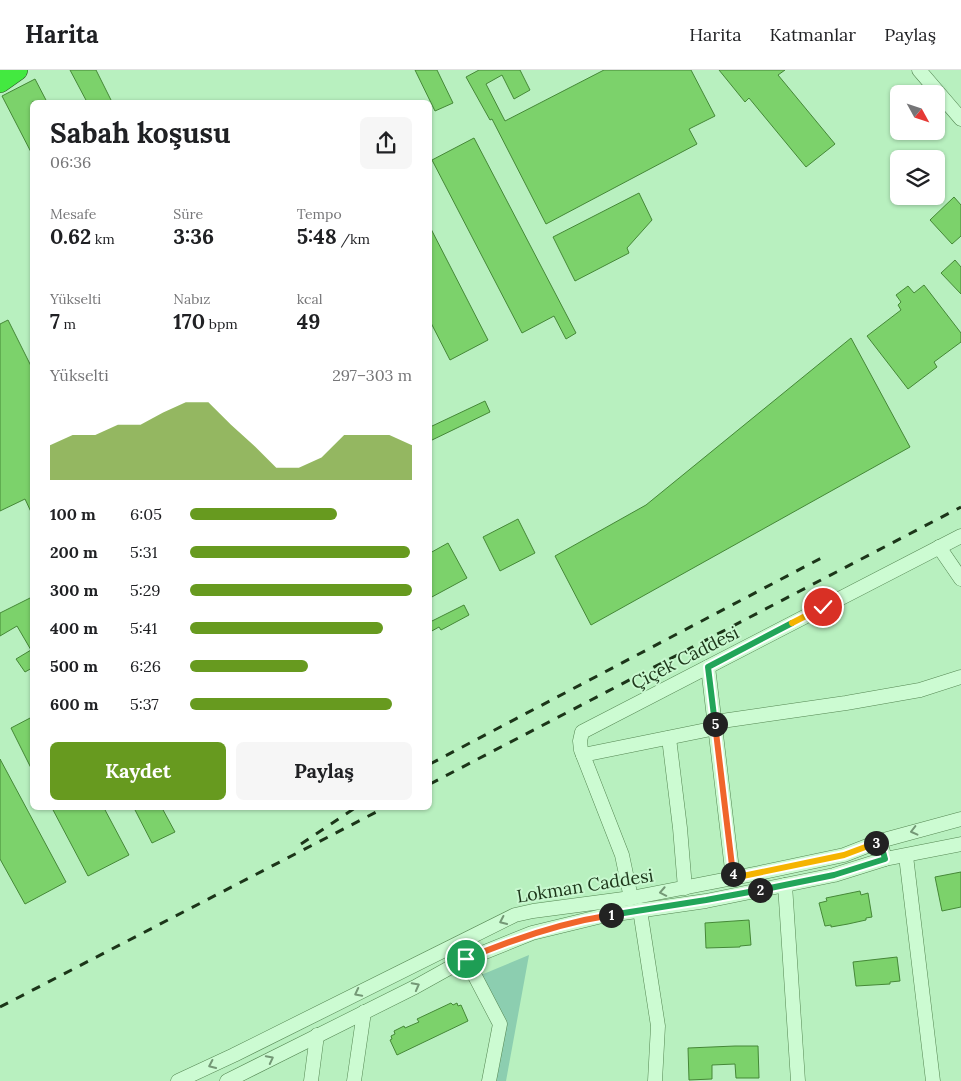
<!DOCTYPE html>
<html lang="tr">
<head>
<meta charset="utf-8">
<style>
  body { margin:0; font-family:Lora,serif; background:#f6f6f6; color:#202124; height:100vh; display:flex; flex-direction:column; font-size:19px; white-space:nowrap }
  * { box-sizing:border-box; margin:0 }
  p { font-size:16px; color:#757577 }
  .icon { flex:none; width:28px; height:28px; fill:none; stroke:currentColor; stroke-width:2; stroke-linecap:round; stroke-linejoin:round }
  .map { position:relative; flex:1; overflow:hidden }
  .panel { position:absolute; left:30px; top:30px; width:402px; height:710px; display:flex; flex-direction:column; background:#fff; border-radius:8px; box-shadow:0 1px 4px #0004 }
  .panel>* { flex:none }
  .needle { width:32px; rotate:130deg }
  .buttons { position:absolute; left:890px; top:15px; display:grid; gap:10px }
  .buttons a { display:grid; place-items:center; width:55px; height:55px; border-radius:8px; background:#fff; box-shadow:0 1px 4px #0004; font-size:25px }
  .pin { position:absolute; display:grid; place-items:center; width:42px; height:42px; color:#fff; margin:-21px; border:2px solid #fff; border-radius:50%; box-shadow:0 1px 5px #0007 }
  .km { position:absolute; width:25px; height:25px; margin:-12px; border-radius:50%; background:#222; color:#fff; font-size:14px; line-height:25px; text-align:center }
  .round { display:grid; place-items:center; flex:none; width:52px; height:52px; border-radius:8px; background:#f6f6f6 }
  .head { display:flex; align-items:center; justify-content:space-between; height:85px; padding:0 20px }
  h1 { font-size:28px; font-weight:800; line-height:38px }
  .figures { display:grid; grid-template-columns:repeat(3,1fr); gap:8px; height:85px; padding:5px 20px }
  .figures div { display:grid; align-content:center }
  .figures b { font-size:21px; font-weight:800 }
  .figures small { font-size:14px; font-weight:400 }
  .figures p { font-size:14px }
  .chart { height:140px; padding:10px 20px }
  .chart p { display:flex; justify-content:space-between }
  .chart svg { width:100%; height:90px; margin-top:5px; fill:#679a1f; opacity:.7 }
  .primary-button { display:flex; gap:10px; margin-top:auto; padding:10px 20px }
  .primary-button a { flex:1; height:58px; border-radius:8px; background:#679a1f; color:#fff; font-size:20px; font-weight:800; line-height:58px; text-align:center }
  .primary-button a+a { background:#f6f6f6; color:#202124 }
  ul { padding:0 20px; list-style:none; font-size:16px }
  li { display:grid; grid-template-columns:80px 60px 1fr; align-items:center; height:38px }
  li i { height:12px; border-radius:6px; background:#679a1f }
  header { display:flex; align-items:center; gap:30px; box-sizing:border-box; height:70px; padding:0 25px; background:#fff; border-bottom:1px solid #e0e0e0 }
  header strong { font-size:24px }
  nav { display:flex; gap:28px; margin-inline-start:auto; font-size:18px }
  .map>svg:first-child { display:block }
  .green { fill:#8cceb0 }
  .building { fill:#7cd26b; stroke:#458837 }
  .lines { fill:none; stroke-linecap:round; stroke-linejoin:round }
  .minor-casing { stroke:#558753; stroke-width:15 }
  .highway-casing { stroke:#2d5428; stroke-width:22 }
  .minor { stroke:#ccfbd2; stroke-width:14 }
  .highway { stroke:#43e940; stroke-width:21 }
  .rail { stroke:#1c3519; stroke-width:3; stroke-dasharray:9 9; stroke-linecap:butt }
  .oneway { stroke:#749876 }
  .split-1-casing { stroke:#fff; stroke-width:10 }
  .split-2-casing { stroke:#fff; stroke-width:10 }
  .split-3-casing { stroke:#fff; stroke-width:10 }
  .split-4-casing { stroke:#fff; stroke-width:10 }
  .split-5-casing { stroke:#fff; stroke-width:10 }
  .split-6-casing { stroke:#fff; stroke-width:10 }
  .split-7-casing { stroke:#fff; stroke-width:10 }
  .split-1 { stroke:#f0652b; stroke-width:6 }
  .split-2 { stroke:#22a559; stroke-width:6 }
  .split-3 { stroke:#22a559; stroke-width:6 }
  .split-4 { stroke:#f5b400; stroke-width:6 }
  .split-5 { stroke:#f0652b; stroke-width:6 }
  .split-6 { stroke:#22a559; stroke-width:6 }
  .split-7 { stroke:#f5b400; stroke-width:6 }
  .labels { text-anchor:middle; stroke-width:4; stroke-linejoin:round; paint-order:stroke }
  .street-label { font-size:18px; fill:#1c3519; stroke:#c8f8cf }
</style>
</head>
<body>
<header>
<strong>Harita</strong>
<nav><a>Harita</a><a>Katmanlar</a><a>Paylaş</a></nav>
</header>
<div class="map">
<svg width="961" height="1011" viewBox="0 0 961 1011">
  <rect width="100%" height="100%" fill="#b8f0bf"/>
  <path class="green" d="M529,885L506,1011H495L505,953L481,905Z"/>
  <g class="building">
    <path d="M70,0H96L112,32H87Z"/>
    <path d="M415,0H437L453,33L435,41Z"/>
    <path d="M479,0H520L530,20L514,29L502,5L486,14L505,51L604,0H691L715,46L689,59L697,74L546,154L492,49L490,50L466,7Z"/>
    <path d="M719,0H785L778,5L835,74L806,97L749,28L745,32Z"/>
    <path d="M35,9L47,32H32V84L2,26Z"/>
    <path d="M474,68L576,263L566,269L554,246L522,263L432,90Z"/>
    <path d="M639,123L652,150L627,178L629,183L575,211L553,167Z"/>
    <path d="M954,127L961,135V166L952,174L930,150Z"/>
    <path d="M430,157L488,270L450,290L430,251Z"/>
    <path d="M955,190L961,197V224L941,203Z"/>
    <path d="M924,215L961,263V272L934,292L937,297L908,319L867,266L901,240L898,235L901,232L896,225L908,216L914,223Z"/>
    <path d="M8,250L32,298V444L25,429L0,441V254Z"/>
    <path d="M851,268L910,377L591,555L555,486L646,435Z"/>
    <path d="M485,331L490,342L430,371V357Z"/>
    <path d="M518,449L535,483L500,501L483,467Z"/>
    <path d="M448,473L467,508L430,528V483Z"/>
    <path d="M32,527V598L25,602L16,589L31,580L17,556L0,566V543Z"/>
    <path d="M464,535L469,545L441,560L439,557L430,562V552Z"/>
    <path d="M32,647V700L11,658Z"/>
    <path d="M0,689L66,812L25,834L0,789Z"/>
    <path d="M52,738H104L129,785L88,806Z"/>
    <path d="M134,738H162L175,762L152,773Z"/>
    <path d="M961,802V837L942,841L935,807Z"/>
    <path d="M860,821L861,825L868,823L872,847L866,848V850L848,854L831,857V855L825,856L819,833L827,831L826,828Z"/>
    <path d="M749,850L751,875L740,876V877L706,878L705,853Z"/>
    <path d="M897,887L900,911L890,912V914L856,916L853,892Z"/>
    <path d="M451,933L453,935L457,933L458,936L461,935L468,951L397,985L390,970L392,969L391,966L395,964L394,961L404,956L405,958L419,952L417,949Z"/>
    <path d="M735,976H758L759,1008H736L735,994L712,995V1009L689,1010L688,978Z"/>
  </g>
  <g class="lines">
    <defs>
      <g id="minor">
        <path d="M919,0L961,49"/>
        <path d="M939,477L961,509"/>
        <path d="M708,597L733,808"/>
        <path d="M715,652L846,633L920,620L961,607"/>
        <path d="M669,668L680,758L685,818"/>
        <path d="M583,685L716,658"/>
        <path d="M961,749L880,771L885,789L961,774"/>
        <path d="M906,786L933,1011"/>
        <path d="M785,815L798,1011"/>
        <path d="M631,828L622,785L581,680L580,671L582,662L961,466"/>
        <path d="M640,840L658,956L655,1011"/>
        <path d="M466,889L500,954L489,1011"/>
        <path d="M178,1011L234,985L515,845L533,841L631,828L759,803L844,785L880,771"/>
        <path d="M227,1011L415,917L460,892L532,863L602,846L706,831L834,805L885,789"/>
        <path d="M311,1011L317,965"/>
        <path d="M354,1011L364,942"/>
      </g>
      <path id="highway" d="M0,12L17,0"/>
    </defs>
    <use href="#minor" class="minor-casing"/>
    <use href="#highway" class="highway-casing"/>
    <use href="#minor" class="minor"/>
    <use href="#highway" class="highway"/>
    <g class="rail">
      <path d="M430,694L827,485"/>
      <path d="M430,714L961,437"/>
      <path d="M301,774L355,738"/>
      <path d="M0,937L384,738"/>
    </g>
  </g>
  <defs><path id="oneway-chevron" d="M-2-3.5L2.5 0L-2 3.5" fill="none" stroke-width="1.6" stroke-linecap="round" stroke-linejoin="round" transform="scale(1.25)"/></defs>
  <g class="oneway">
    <use href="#oneway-chevron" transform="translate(914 761) rotate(166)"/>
    <use href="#oneway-chevron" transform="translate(663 822) rotate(169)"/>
    <use href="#oneway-chevron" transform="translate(503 851) rotate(155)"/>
    <use href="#oneway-chevron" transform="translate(416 916) rotate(-28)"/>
    <use href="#oneway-chevron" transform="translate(358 923) rotate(153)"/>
    <use href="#oneway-chevron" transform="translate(270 989) rotate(-27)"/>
    <use href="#oneway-chevron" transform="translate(212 995) rotate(155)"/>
  </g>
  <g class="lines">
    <defs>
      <path id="split-1" d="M466,889C513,869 561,853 611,845"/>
      <path id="split-2" d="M611,845L706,830L760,820"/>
      <path id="split-3" d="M760,820L834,805L885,789L880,771L876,773"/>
      <path id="split-4" d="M733,804V808L844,785L876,773"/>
      <path id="split-5" d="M715,654L733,804"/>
      <path id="split-6" d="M715,654L708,597L792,553"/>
      <path id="split-7" d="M792,553L823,537"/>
    </defs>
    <use href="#split-1" class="split-1-casing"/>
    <use href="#split-2" class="split-2-casing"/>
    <use href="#split-3" class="split-3-casing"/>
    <use href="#split-4" class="split-4-casing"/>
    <use href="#split-5" class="split-5-casing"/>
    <use href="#split-6" class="split-6-casing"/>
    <use href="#split-7" class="split-7-casing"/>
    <use href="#split-1" class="split-1"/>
    <use href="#split-2" class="split-2"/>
    <use href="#split-3" class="split-3"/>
    <use href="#split-4" class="split-4"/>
    <use href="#split-5" class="split-5"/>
    <use href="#split-6" class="split-6"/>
    <use href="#split-7" class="split-7"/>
  </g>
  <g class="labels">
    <g class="street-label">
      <text transform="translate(685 588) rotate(-27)" y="6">Çiçek Caddesi</text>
      <text transform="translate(585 816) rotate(-9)" y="6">Lokman Caddesi</text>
    </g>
  </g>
</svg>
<div class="buttons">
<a><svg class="needle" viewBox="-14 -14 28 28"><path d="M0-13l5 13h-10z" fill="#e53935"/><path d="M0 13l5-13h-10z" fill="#757577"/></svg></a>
<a><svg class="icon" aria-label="layers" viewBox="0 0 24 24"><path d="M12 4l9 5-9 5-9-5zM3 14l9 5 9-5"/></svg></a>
</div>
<div class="pin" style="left:466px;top:889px;background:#1e9e55"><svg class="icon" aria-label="arrive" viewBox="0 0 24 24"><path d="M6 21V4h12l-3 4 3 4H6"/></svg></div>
<div class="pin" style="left:823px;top:537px;background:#d93025"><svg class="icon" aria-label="check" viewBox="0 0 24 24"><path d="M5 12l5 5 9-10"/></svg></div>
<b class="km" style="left:611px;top:845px">1</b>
<b class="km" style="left:760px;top:820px">2</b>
<b class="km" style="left:876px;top:773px">3</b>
<b class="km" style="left:733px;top:804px">4</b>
<b class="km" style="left:715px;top:654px">5</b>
<section class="panel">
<div class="head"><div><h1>Sabah koşusu</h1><p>06:36</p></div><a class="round"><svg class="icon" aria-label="share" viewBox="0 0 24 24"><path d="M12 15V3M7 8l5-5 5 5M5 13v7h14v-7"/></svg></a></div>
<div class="figures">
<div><p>Mesafe</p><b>0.62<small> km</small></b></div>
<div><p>Süre</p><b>3:36</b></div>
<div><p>Tempo</p><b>5:48<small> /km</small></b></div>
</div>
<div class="figures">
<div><p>Yükselti</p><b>7<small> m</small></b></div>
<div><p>Nabız</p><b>170<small> bpm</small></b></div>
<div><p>kcal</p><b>49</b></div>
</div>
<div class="chart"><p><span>Yükselti</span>297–303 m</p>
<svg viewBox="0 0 160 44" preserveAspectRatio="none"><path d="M0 44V27L10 22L20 22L30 17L40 17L50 11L60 6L70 6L80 17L90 27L100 38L110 38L120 33L130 22L140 22L150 22L160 27V44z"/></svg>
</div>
<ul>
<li><b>100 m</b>6:05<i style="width:66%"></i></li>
<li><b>200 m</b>5:31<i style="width:99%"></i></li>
<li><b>300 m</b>5:29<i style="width:100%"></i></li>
<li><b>400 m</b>5:41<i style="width:87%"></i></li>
<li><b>500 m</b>6:26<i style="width:53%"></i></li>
<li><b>600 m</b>5:37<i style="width:91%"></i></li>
</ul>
<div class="primary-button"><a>Kaydet</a><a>Paylaş</a></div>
</section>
</div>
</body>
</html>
